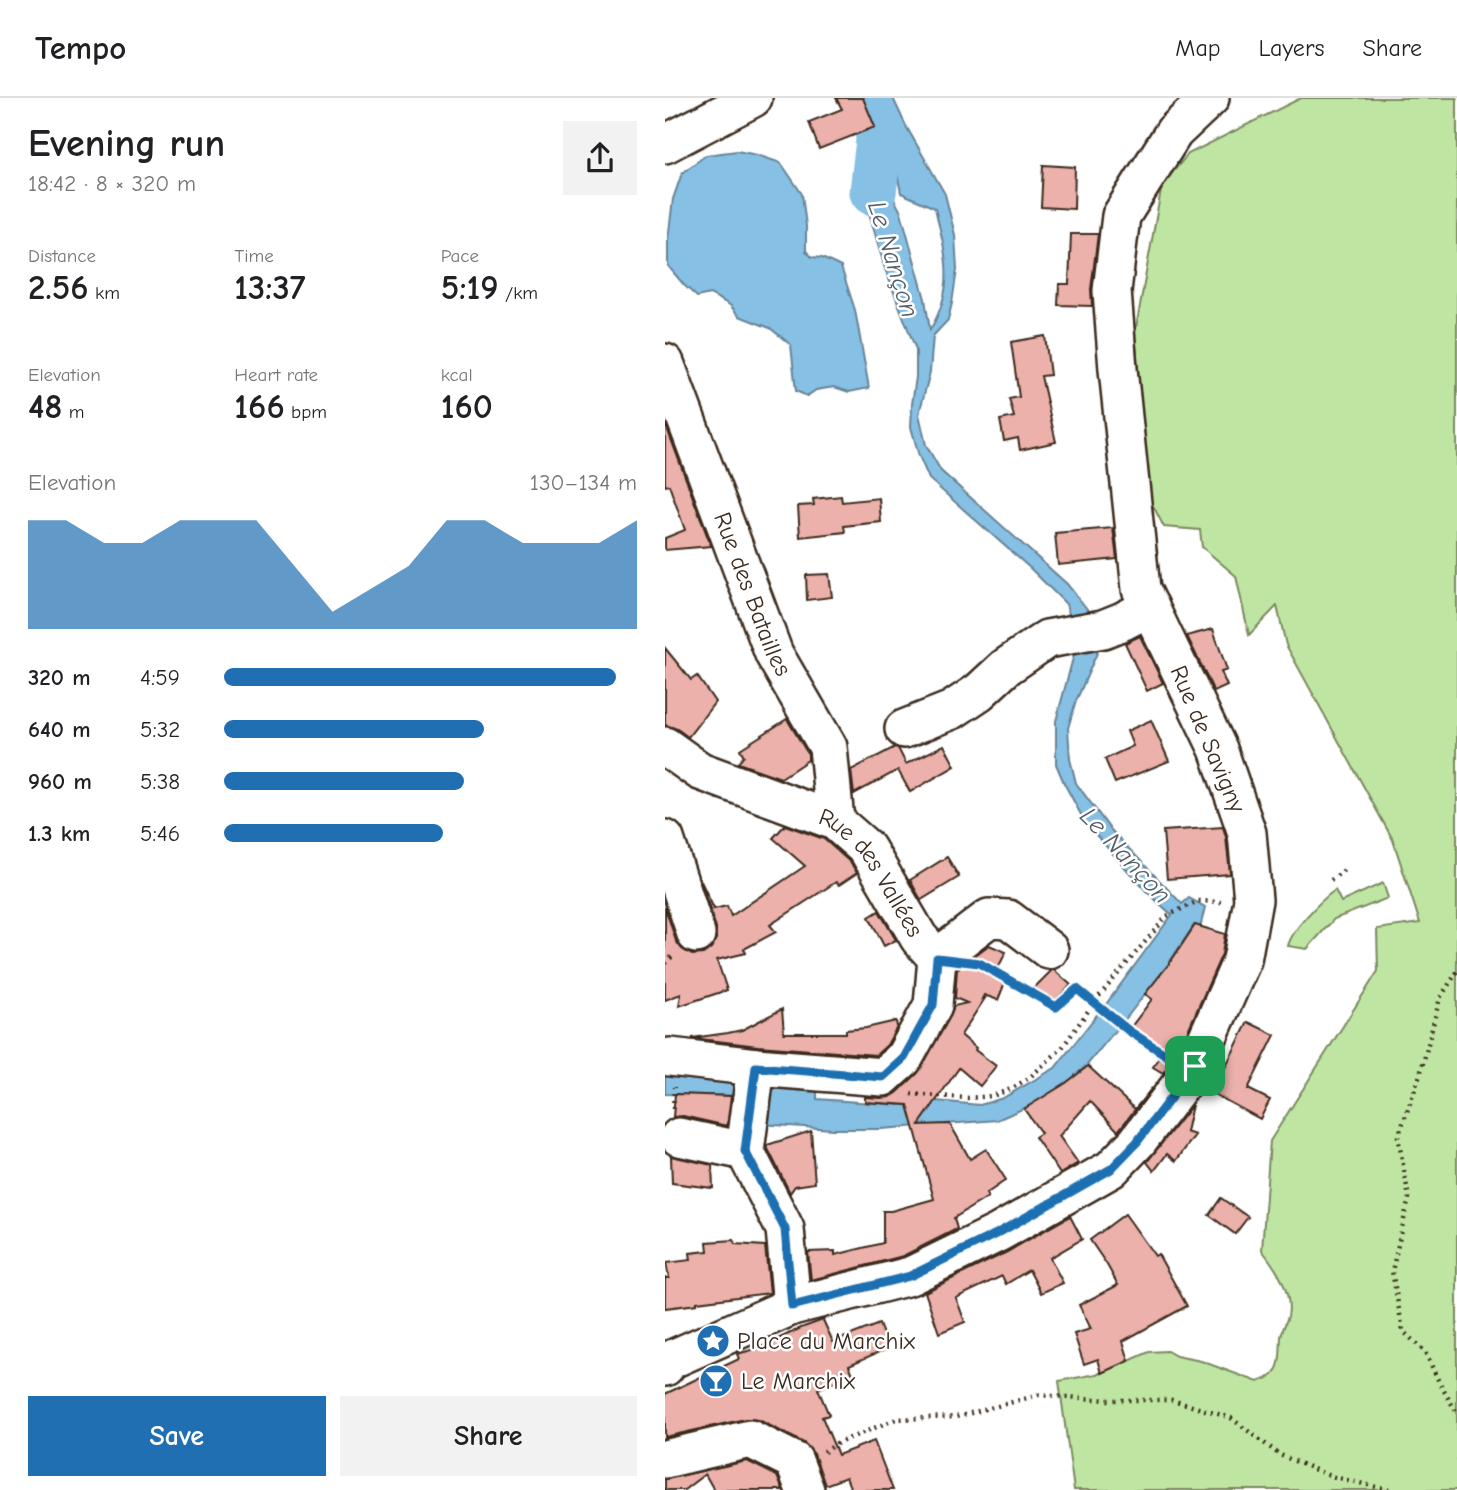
<!DOCTYPE html>
<html lang="en">
<head>
<meta charset="utf-8">
<style>
  body { margin:0; font-family:"Comic Neue",sans-serif; background:#f2f2f2; color:#202124; height:100vh; display:flex; flex-direction:column; font-size:26px; white-space:nowrap }
  * { box-sizing:border-box; margin:0 }
  p { font-size:23px; color:#757577 }
  .icon { flex:none; width:38px; height:38px; fill:none; stroke:currentColor; stroke-width:2; stroke-linecap:round; stroke-linejoin:round }
  .map { position:relative; flex:1; overflow:hidden }
  .side { display:flex; flex-direction:column; background:#fff; width:665px }
  .side>* { flex:none }
  .pin { position:absolute; display:grid; place-items:center; width:60px; height:60px; color:#fff; margin:-30px; border-radius:14px; box-shadow:0 4px 10px #0006 }
  .round { display:grid; place-items:center; flex:none; width:74px; height:74px; border-radius:0px; background:#f2f2f2 }
  .overview { display:flex; align-items:center; justify-content:space-between; height:119px; padding:0 28px }
  h1 { font-size:38px; font-weight:800; line-height:52px }
  .metrics { display:grid; grid-template-columns:repeat(3,1fr); gap:10px; height:119px; padding:7px 28px }
  .metrics div { display:grid; align-content:center }
  .metrics b { font-size:35px; font-weight:800 }
  .metrics small { font-size:19px; font-weight:400 }
  .metrics p { font-size:19px }
  .chart { height:196px; padding:14px 28px }
  .chart p { display:flex; justify-content:space-between }
  .chart svg { width:100%; height:126px; margin-top:7px; fill:#1f6fb2; opacity:.7 }
  .action { display:flex; gap:14px; margin-top:auto; padding:14px 28px }
  .action a { flex:1; height:80px; border-radius:0px; background:#1f6fb2; color:#fff; font-size:28px; font-weight:800; line-height:80px; text-align:center }
  .action a+a { background:#f2f2f2; color:#202124 }
  ul { padding:0 28px; list-style:none; font-size:23px }
  li { display:grid; grid-template-columns:112px 84px 1fr; align-items:center; height:52px }
  li i { height:18px; border-radius:9px; background:#1f6fb2 }
  header { display:flex; align-items:center; gap:42px; box-sizing:border-box; height:98px; padding:0 35px; background:#fff; border-bottom:2px solid #e0e0e0 }
  header strong { font-size:33px }
  nav { display:flex; gap:38px; margin-inline-start:auto; font-size:24px }
  main { display:flex; flex:1; min-height:0 }
  .map>svg:first-child { display:block }
  .green { fill:#bee6a2; stroke:#7c8860; stroke-width:2 }
  .water { fill:#86c0e5; stroke:#688495; stroke-width:2 }
  .lines { fill:none; stroke-linecap:round; stroke-linejoin:round }
  .river { stroke:#86c0e5; stroke-width:47 }
  .building { fill:#ebb1aa; stroke:#3b2a1e; stroke-width:2 }
  .minor-casing { stroke:#3b2a1e; stroke-width:42 }
  .path { stroke:#3b2a1e; stroke-width:4.5; stroke-dasharray:2 5; stroke-linecap:butt }
  .minor { stroke:#fff; stroke-width:37 }
  .route-casing { stroke:#fff; stroke-width:14 }
  .route { stroke:#1f6fb2; stroke-width:9 }
  .labels { text-anchor:middle; stroke-width:5; stroke-linejoin:round; paint-order:stroke }
  .street-label { font-size:24px; fill:#3b2a1e; stroke:#fff }
  .poi-label { font-size:24px; fill:#3b2a1e; stroke:#fff; text-anchor:start }
  .water-label { font-size:26px; font-style:italic; fill:#555e64; stroke:#fff }
</style>
</head>
<body>
<header>
<strong>Tempo</strong>
<nav><a>Map</a><a>Layers</a><a>Share</a></nav>
</header>
<main>
<section class="side">
<div class="overview"><div><h1>Evening run</h1><p>18:42 · 8 × 320 m</p></div><a class="round"><svg class="icon" aria-label="share" viewBox="0 0 24 24"><path d="M12 15V3M7 8l5-5 5 5M5 13v7h14v-7"/></svg></a></div>
<div class="metrics">
<div><p>Distance</p><b>2.56<small> km</small></b></div>
<div><p>Time</p><b>13:37</b></div>
<div><p>Pace</p><b>5:19<small> /km</small></b></div>
</div>
<div class="metrics">
<div><p>Elevation</p><b>48<small> m</small></b></div>
<div><p>Heart rate</p><b>166<small> bpm</small></b></div>
<div><p>kcal</p><b>160</b></div>
</div>
<div class="chart"><p><span>Elevation</span>130–134 m</p>
<svg viewBox="0 0 160 44" preserveAspectRatio="none"><path d="M0 44V6L10 6L20 14L30 14L40 6L50 6L60 6L70 22L80 38L90 30L100 22L110 6L120 6L130 14L140 14L150 14L160 6V44z"/></svg>
</div>
<ul>
<li><b>320 m</b>4:59<i style="width:95%"></i></li>
<li><b>640 m</b>5:32<i style="width:63%"></i></li>
<li><b>960 m</b>5:38<i style="width:58%"></i></li>
<li><b>1.3 km</b>5:46<i style="width:53%"></i></li>
</ul>
<div class="action"><a>Save</a><a>Share</a></div>
</section>
<div class="map">
<svg width="792" height="1392" viewBox="0 0 792 1392">
  <rect width="100%" height="100%" fill="#fff"/>
  <filter id="ink" filterUnits="userSpaceOnUse"><feTurbulence type="fractalNoise" baseFrequency=".0143" numOctaves="2"/><feDisplacementMap in="SourceGraphic" scale="14" xChannelSelector="R" yChannelSelector="G"/><feConvolveMatrix kernelMatrix="1 2 1 2 8 2 1 2 1" color-interpolation-filters="sRGB"/></filter>
  <g filter="url(#ink)">
    <g class="green">
      <path d="M636,0H792V1392H409L394,1283L437,1275L484,1254L502,1253L511,1258L536,1263L593,1284C597,1282 605,1280 608,1277C617,1267 615,1251 616,1239C617,1232 621,1225 623,1218C628,1195 611,1170 597,1152L605,1043L713,873L712,831L755,825L728,742L621,547L612,508L584,537L571,478L537,449L535,432L499,429L484,400L470,235L497,87L523,56Z"/>
      <path d="M718,785L723,800L669,821L642,851L623,848C627,831 656,802 670,792L676,804Z"/>
    </g>
    <g class="water">
      <path d="M212,0H228L241,28L280,96L290,137L292,172L287,205L283,222L268,238L265,274L254,316L261,347L276,373L402,486L430,521L439,539L411,603L403,630L405,661L411,685L445,731L517,806L524,800L540,809L535,830L529,827L504,865L459,923L439,909L507,817L482,794L421,726L399,685L391,666V623L412,545L401,506L366,471L264,381L254,358L246,329L247,306L251,279V252L220,171L201,104L209,30L218,27L219,96L229,101L236,114L260,201L265,232C291,188 281,157 270,110L236,95L222,25Z"/>
      <path d="M72,53L92,57L116,65L137,96L141,128V153L147,159L157,160L176,169L190,212L204,290L184,294L169,289L151,292L142,298L131,293L126,247L105,230L74,218L65,207L45,196L32,199L19,187L3,168V142L8,101L17,75L41,57Z"/>
      <path d="M435,913L454,928L422,967L406,981L371,1005L332,1022L216,1031H168L96,1026L105,987L152,991V1001L235,1007L260,1002L315,1007L338,1000L390,970Z"/>
      <path d="M0,969L80,983L77,998L0,996Z"/>
    </g>
    <g class="lines">
      <path class="river" d="M201,0L213,28L214,42L208,94"/>
    </g>
    <g class="building">
      <path d="M171,0H198L210,29L154,51L144,24L177,11Z"/>
      <path d="M378,67L410,69L409,111L376,109Z"/>
      <path d="M406,136H433L426,191L427,208L393,207L394,186H404Z"/>
      <path d="M380,238L385,277L376,278L391,344L355,352L353,340L339,343L335,322L349,319L344,301L354,299L346,244Z"/>
      <path d="M0,325L46,448L0,452V440L20,432L4,387L0,388Z"/>
      <path d="M176,398L177,404L214,400L216,424L179,428L180,434L135,439L133,408L149,407L148,401Z"/>
      <path d="M448,430L452,461L393,467L390,435Z"/>
      <path d="M164,476L167,499L142,502L141,477Z"/>
      <path d="M548,531L562,572L556,574L562,588L549,594L522,538Z"/>
      <path d="M475,538L498,585L482,593L460,545Z"/>
      <path d="M0,550L26,582L32,578L50,604L23,639L12,631L0,627Z"/>
      <path d="M122,621L143,656V662L116,680L73,665L79,658L75,651Z"/>
      <path d="M486,622L504,663L450,685L440,661L468,648L462,633Z"/>
      <path d="M279,647L290,668L245,694L233,672L189,696L186,672L230,649L233,650L241,666Z"/>
      <path d="M120,727L159,741L186,765L192,775L174,787L171,784L105,827L111,834L79,851L81,855L52,862L62,892L14,908L16,896L0,902V809L11,843L17,851L27,857L38,856L46,850L51,841V830L34,779L49,811L62,808L66,818L140,768L108,740Z"/>
      <path d="M558,729L561,739L565,776L502,781L498,733Z"/>
      <path d="M282,759L294,779L256,802L245,782Z"/>
      <path d="M214,813L231,842L219,848L204,819Z"/>
      <path d="M530,827L560,836L557,856L512,957L498,975L488,969L499,953L463,933L487,901L480,896L504,866Z"/>
      <path d="M324,847L341,854L330,876L341,882L333,902L319,897L317,901L320,900L296,937L311,950L310,952L331,968L315,988L294,970L254,1027L285,1026L305,1061L321,1051L341,1082L321,1096L323,1099L289,1120L292,1131L238,1158L146,1182L143,1154L170,1153V1157L218,1145V1113H226L269,1101L243,1007L200,1004V999L216,1000L225,999L232,995L253,975L286,917L289,908L302,905L290,900L292,871L299,866L306,867L309,858Z"/>
      <path d="M387,872H389L406,887L390,903L368,891Z"/>
      <path d="M117,911L119,935H181V932L201,930L231,923L232,929L222,947L211,957L93,948L27,940L63,935L77,932Z"/>
      <path d="M583,924L610,937L583,991L605,1002L595,1021L547,995Z"/>
      <path d="M423,968L470,1011L487,990L453,1033L425,1003L394,1038L413,1065L395,1076L370,1039L376,1035L359,1011L401,985Z"/>
      <path d="M10,996L66,998L62,1028L18,1018L8,1019Z"/>
      <path d="M527,1007L521,1034L530,1037L511,1063L502,1056L489,1073L482,1064Z"/>
      <path d="M146,1033L150,1085L130,1088L125,1095L102,1049V1047Z"/>
      <path d="M6,1058L47,1067L48,1090L7,1085Z"/>
      <path d="M556,1100L583,1119L570,1136L544,1117Z"/>
      <path d="M460,1116L490,1158L493,1156L522,1208L458,1243L464,1263L437,1275L433,1261L419,1266L409,1236L426,1231L414,1207L453,1187L442,1167L425,1142Z"/>
      <path d="M405,1118L417,1141L385,1160L398,1185L376,1195L364,1172L341,1186L337,1178L291,1200L300,1224L274,1235L260,1194L342,1154Z"/>
      <path d="M69,1142L70,1146L100,1148L105,1195L32,1204V1206L0,1210V1180H4L1,1165L26,1162L25,1155L43,1153L42,1144Z"/>
      <path d="M158,1222L168,1244L214,1226L223,1250L184,1267L188,1276L153,1291L164,1317L157,1319L173,1357L209,1343L228,1392H186L181,1379L160,1387L149,1356L139,1345L94,1322L80,1321L0,1339V1296L74,1261L72,1256L94,1250L136,1230Z"/>
      <path d="M82,1363L112,1378L118,1392H49L40,1376L19,1392H0V1381Z"/>
    </g>
    <g class="lines">
      <defs>
        <g id="minor">
          <path d="M0,46L88,0"/>
          <path id="s1" d="M0,265L109,556L163,649L170,723"/>
          <path d="M239,631L287,612L314,594L341,569L382,541L438,531L458,523L485,509"/>
          <path id="s2" d="M0,648L35,673L170,723L202,751L254,840L272,860L268,907L239,960L218,979L91,969L5,959"/>
          <path d="M0,741L31,836"/>
          <path d="M272,860L324,820L343,821L384,852"/>
          <path d="M91,969L80,1053L120,1131L127,1208"/>
          <path d="M14,1039L80,1053"/>
          <path d="M0,1269L5,1262L127,1208L245,1178L333,1135L446,1071L472,1044L530,968L577,862L588,802L582,735L553,651L476,491L453,271L447,193L456,118L509,34L545,0"/>
          <path d="M0,1361L85,1341L129,1363L140,1392"/>
        </g>
      </defs>
      <use href="#minor" class="minor-casing"/>
      <g class="path">
        <path d="M666,782L679,772"/>
        <path d="M0,865L10,856"/>
        <path d="M313,865L391,909L412,892L464,933L500,956"/>
        <path d="M792,874L775,900L755,977L733,1039L744,1100L727,1173L738,1233L760,1254L775,1286L792,1315"/>
        <path d="M246,996L302,1000L327,998L346,991L364,980L397,950L430,903L502,818L533,803L556,804"/>
        <path d="M8,1011L9,989"/>
        <path d="M159,1354L173,1345L231,1321L291,1319L374,1297L443,1302H507L566,1320L615,1357L665,1378L724,1392"/>
      </g>
      <use href="#minor" class="minor"/>
    </g>
  </g>
  <g class="lines" filter="url(#ink)">
    <defs>
      <path id="route" d="M272,860L314,865L391,909L412,891L464,933L509,962L530,968L472,1044L446,1071L333,1135L245,1178L127,1208L120,1131L80,1053L91,969L218,979L239,960L268,907Z"/>
    </defs>
    <use href="#route" class="route-casing"/>
    <use href="#route" class="route"/>
  </g>
  <defs>
    <symbol id="sight-disc" viewBox="-11 -11 22 22"><circle r="9.5" fill="#1f6fb2" stroke="#fff"/><path d="M0-6L1.8-2.2L6-1.7L2.9 1.2L3.7 5.4L0 3.3L-3.7 5.4L-2.9 1.2L-6-1.7L-1.8-2.2Z" fill="#fff"/></symbol>
    <symbol id="bar-disc" viewBox="-11 -11 22 22"><circle r="9.5" fill="#1f6fb2" stroke="#fff"/><path d="M-6-5H6L.8 .8V4.5H3.5V6h-7V4.5H-.8V.8Z" fill="#fff"/></symbol>
  </defs>
  <g fill-rule="evenodd">
    <use href="#sight-disc" x="29" y="1224" width="38" height="38"/>
    <use href="#bar-disc" x="32" y="1264" width="38" height="38"/>
  </g>
  <g class="labels">
    <g class="street-label">
      <text dy="8" stroke="none"><textPath href="#s1" startOffset="247">Rue des Batailles</textPath></text>
      <text transform="translate(543 641) rotate(67)" y="8">Rue de Savigny</text>
      <text dy="8" stroke="none"><textPath href="#s2" startOffset="250">Rue des Vallées</textPath></text>
    </g>
    <g class="poi-label">
      <text x="72" y="1251">Place du Marchix</text>
      <text x="76" y="1291">Le Marchix</text>
    </g>
    <g class="water-label">
      <text transform="translate(229 161) rotate(73)" y="9">Le Nançon</text>
      <text transform="translate(461 757) rotate(47)" y="9">Le Nançon</text>
    </g>
  </g>
</svg>
<div class="pin" style="left:530px;top:968px;background:#1e9e55"><svg class="icon" aria-label="arrive" viewBox="0 0 24 24"><path d="M6 21V4h12l-3 4 3 4H6"/></svg></div>
</div>
</main>
</body>
</html>
